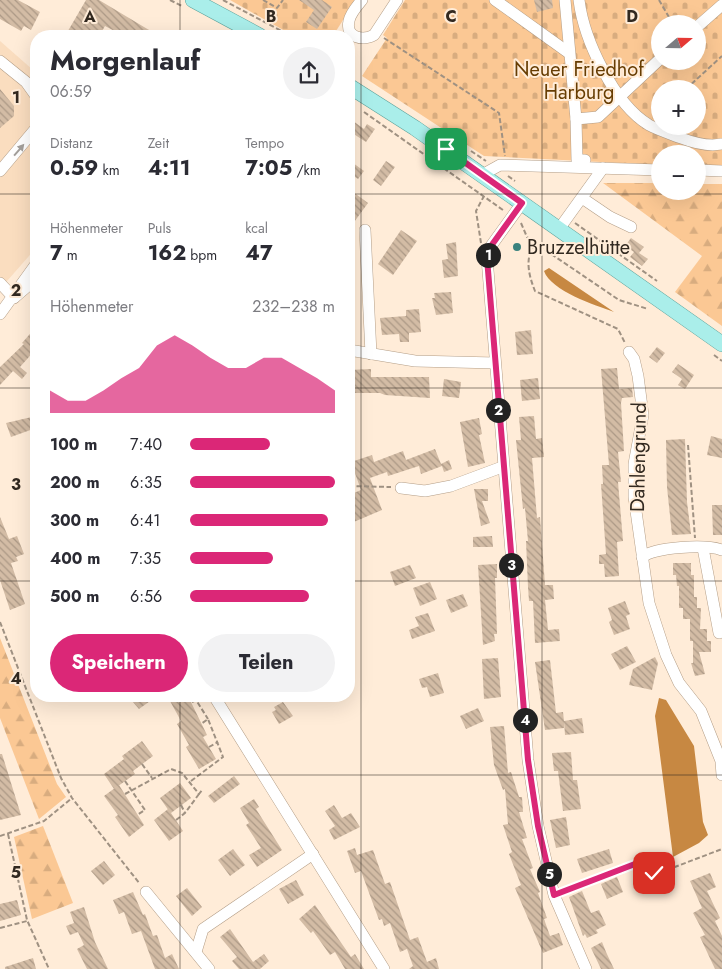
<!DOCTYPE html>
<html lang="de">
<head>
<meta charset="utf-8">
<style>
  body { margin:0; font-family:Jost,sans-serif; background:#f2f2f3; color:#2b2b33; height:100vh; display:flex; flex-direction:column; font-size:19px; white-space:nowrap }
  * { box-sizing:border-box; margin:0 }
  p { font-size:16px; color:#7c7c81 }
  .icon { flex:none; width:28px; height:28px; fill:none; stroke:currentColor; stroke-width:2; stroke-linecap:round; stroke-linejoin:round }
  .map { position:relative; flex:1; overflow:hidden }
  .sheet { position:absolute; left:30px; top:30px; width:325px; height:672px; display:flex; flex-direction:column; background:#fff; border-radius:20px; box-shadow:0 5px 20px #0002 }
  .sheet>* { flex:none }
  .needle { width:32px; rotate:70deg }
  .tools { position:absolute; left:651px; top:15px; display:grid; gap:10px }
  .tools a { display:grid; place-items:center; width:55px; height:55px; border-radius:50%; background:#fff; box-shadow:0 5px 20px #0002; font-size:25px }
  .pin { position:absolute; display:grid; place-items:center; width:42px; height:42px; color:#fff; margin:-21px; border-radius:10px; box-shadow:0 2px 8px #0006 }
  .km { position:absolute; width:25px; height:25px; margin:-12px; border-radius:50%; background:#222; color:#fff; font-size:14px; line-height:25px; text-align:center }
  .round { display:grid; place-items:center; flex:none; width:52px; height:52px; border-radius:26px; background:#f2f2f3 }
  .summary { display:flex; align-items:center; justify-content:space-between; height:85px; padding:0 20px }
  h1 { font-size:28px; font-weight:700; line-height:38px }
  .metrics { display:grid; grid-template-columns:repeat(3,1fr); gap:8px; height:85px; padding:5px 20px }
  .metrics div { display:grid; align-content:center }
  .metrics b { font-size:21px; font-weight:700 }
  .metrics small { font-size:14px; font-weight:400 }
  .metrics p { font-size:14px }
  .chart { height:140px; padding:10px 20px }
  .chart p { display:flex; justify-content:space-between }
  .chart svg { width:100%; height:90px; margin-top:5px; fill:#db2777; opacity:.7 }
  .primary-button { display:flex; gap:10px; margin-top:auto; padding:10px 20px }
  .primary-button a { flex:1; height:58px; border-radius:30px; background:#db2777; color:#fff; font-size:20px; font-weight:700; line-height:58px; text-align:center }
  .primary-button a+a { background:#f2f2f3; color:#2b2b33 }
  ul { padding:0 20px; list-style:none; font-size:16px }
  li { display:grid; grid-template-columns:80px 60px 1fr; align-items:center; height:38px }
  li i { height:12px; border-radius:6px; background:#db2777 }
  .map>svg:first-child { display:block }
  .built { fill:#faddbf }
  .forest { fill:url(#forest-firs) }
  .cemetery { fill:url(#cemetery-stones); fill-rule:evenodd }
  .water { fill:#c78842 }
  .building { fill:url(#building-back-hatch) }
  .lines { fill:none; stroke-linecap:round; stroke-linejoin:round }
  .minor-casing { stroke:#b49e87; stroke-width:12 }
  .major-casing { stroke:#5ca19a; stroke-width:16 }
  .path { stroke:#9f9182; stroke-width:2; stroke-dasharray:5 2.5; stroke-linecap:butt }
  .minor { stroke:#fff; stroke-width:11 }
  .major { stroke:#aaeeea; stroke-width:15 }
  .oneway { fill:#a39f9b }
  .route-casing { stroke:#fff; stroke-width:10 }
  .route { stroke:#db2777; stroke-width:6 }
  .grid { fill:none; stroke:#322920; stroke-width:1; stroke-opacity:0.55 }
  .poi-dot { fill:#3a827e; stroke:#ffecd8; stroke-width:2 }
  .labels { text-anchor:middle; stroke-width:4; stroke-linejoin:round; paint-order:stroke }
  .park-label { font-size:20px; fill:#673d03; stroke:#ffecd8 }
  .poi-label { font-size:20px; fill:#322920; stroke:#ffecd8; text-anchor:start }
  .street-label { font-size:20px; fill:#322920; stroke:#ffecd8 }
  .grid-label { font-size:16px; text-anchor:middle; font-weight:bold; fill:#322920; stroke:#ffecd8; stroke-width:4; stroke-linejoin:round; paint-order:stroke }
</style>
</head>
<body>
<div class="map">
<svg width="722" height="969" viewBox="0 0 722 969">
  <defs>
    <pattern id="forest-firs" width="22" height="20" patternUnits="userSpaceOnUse" patternTransform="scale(1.25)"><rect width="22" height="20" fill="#fbc894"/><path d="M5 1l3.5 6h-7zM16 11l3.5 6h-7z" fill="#d8ac7f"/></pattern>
    <pattern id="cemetery-stones" width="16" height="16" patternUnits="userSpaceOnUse" patternTransform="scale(1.25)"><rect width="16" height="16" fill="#fbc894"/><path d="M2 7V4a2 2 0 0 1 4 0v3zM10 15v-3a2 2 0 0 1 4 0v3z" fill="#d8ac7f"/></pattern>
    <pattern id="building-back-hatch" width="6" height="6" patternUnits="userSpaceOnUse" patternTransform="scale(1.25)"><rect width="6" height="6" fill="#d3bca5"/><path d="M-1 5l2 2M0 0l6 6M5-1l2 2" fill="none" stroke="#ac9986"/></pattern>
  </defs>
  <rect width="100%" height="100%" fill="#ffecd8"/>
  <path class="built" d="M0,41L33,70L36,65V248L0,289Z"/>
  <g class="forest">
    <path d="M603,183H660V191H698V184H722V326L675,292L702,256Z"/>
    <path d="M0,638L57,784L66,797L39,819L0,718Z"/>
    <path d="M43,826L73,903L32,919L14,837Z"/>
  </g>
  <g class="cemetery">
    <path d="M230,0H356L336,31L324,36H294Z"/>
    <path d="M405,0H722V168L698,167V154H660V165L484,156L362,76L387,38L383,35ZM660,24H698V61H660ZM660,89H698V126H660Z"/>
  </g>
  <g class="water">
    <path d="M549,268L614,312C595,305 551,291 544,271Z"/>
    <path d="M659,698L666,700L694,746L703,822L708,835L699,843L673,857L655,716Z"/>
  </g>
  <g class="building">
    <path d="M0,0H18L40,12L31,30L24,26L21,31L0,19Z"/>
    <path d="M86,0H99L159,36H124L105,26L99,36H65Z"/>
    <path d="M299,0H322L332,7L317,29L306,22L314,10Z"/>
    <path d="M534,0H552L553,8L537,12Z"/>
    <path d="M0,89L14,106V116L0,128Z"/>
    <path d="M349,118L364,129L367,124L375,129L366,142L349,131Z"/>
    <path d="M386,161L395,167L381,186L373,180Z"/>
    <path d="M353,163L364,171L358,179L349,173Z"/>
    <path d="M349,189L368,203L349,229Z"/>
    <path d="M401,230L417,241L393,275L378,264Z"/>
    <path d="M631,238L644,247L639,253L648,259L642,266L630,257L634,252L625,246Z"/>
    <path d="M456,242L458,276L444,278L442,260L448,259L446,244Z"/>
    <path d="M451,292L453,313L436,315L432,298H435L434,293Z"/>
    <path d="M419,309L421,332L409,333V342H400L399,334L382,335L380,318L406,316V310Z"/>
    <path d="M36,327V349L20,367L27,373L22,379L13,371L0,385V367L24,344L22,343Z"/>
    <path d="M531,330L533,354L517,355L515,332Z"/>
    <path d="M657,347L665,353L657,363L649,357Z"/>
    <path d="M678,364L694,375L685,389L678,385L682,379L672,372Z"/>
    <path d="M617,368L619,389L632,388L633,397L622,398L621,403L624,451L618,452L621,482H618L623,541L617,542L619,576L605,577L604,564H599V555L606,554L601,484H603L602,465H609L601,369Z"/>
    <path d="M371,369V377H429L430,398L385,395L380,393H349V370Z"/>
    <path d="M538,378L540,399L522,401L520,380Z"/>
    <path d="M444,379L461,382L459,398L442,396Z"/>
    <path d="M36,416V428L11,437L6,423Z"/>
    <path d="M534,416L536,439L542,438L544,457L532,458L537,518L540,517L545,585H553L554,599L545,600L548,630L559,629L560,641L535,643L533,601H529L528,587L526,541H528L525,508L523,509L516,440H521L519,417Z"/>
    <path d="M479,418L482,434L479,435L485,463L468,467L460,422Z"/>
    <path d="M711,436L722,439V458L707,455Z"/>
    <path d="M685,439L687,502L691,534L672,535L667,487L666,440Z"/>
    <path d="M435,449L441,464L449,460L452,469L444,472L442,466L421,474L419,466L388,476L387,472L370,478L382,510L349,524V495L361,490L351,462L372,455L374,462L403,451L406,460Z"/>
    <path d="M474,489H488V501H482L490,523L481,526Z"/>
    <path d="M712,505H722V535H713Z"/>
    <path d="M0,517L9,539L17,536L24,554L16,557L18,561L11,563L25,604L10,610L0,580Z"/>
    <path d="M492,536L493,547H473V537Z"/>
    <path d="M673,563H691V575H694V597H697V608H701L700,629H707V641H711V652H699L705,674L695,676L691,663H693V641H690V619H683V608H679V586H677L676,575H673Z"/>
    <path d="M497,564V578H495L497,634H494L495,641L483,645L478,565Z"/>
    <path d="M410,565L416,578L395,586L390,572Z"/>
    <path d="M430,582L437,599L420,606L413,588Z"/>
    <path d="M463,594L468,606L451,613L446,600Z"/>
    <path d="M625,601L630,614L626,616L630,629L614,635L609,622L612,620L608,608Z"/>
    <path d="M428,613L435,631L412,639L409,630L419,626L415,617Z"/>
    <path d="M627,646L636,662L620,670L611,654Z"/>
    <path d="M655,657L658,663L652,690L629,685L633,669Z"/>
    <path d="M498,658L501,697L484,699L482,659Z"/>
    <path d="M550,660L556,713L563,712L564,721L582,718L584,733L565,735L564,722V728L545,730L535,662Z"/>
    <path d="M438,673L444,693L430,697L427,687L422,688L419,679Z"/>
    <path d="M140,696H157L139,709L133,702Z"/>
    <path d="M178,696H188L207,735L203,737L216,759L199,769L186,747L189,745L177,724L181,721L170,701Z"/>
    <path d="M283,702L293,716L279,724L272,712L276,710L274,707Z"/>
    <path d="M478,708L484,721L466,729L460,716Z"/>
    <path d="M504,726L508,773L511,772L519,797H522L523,812H519L527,838L522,839L533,868L530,869L540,892L538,893L547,918L544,919L550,936L559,933L563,945L543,953L515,888L521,885L509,854L512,852L503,825L508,824L505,789L503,790L494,765L490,727Z"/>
    <path d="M142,741L153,756L133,771L135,774L114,789L104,774L124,759L122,756Z"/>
    <path d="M571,752L573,780H577L581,809L563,811L558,771H554L552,753Z"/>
    <path d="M0,754H2L21,815L0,820Z"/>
    <path d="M234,776L240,784L214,803L208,796Z"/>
    <path d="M180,783L191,798L171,813L183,831L169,841L154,820L168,809L169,811L160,798Z"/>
    <path d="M119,785L144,825L129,837L115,817L118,815L104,796Z"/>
    <path d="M254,799L259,807L256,809L282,850L257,867L249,855L261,848L246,825L249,823L240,808Z"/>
    <path d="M334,805L342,818L351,813L360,827L334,840L329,830L335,826L325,811Z"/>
    <path d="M566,817L570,845L556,848L550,820Z"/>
    <path d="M355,848L357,855L373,850L385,884L390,882L410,940L418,937L427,962L436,958L439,969H409L413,966L407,949L400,952L390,923L384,926L382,919L379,920L361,871L355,873L347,851Z"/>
    <path d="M233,849L245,865L230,876L218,860Z"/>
    <path d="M609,849L613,863L582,873L577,859Z"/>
    <path d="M104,861L115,875L103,885L91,871Z"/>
    <path d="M710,873L716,887L707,891L720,918L715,921L722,936V969H715L700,937L705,935L693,913L702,908L690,881Z"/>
    <path d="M617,877L623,892L607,899L601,884Z"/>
    <path d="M296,880L304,895L288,904L279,889Z"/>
    <path d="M187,888L202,907L192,916L176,896Z"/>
    <path d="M582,891L591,913L599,910L606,925L596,930L598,933L587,938L585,934L583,936L569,897Z"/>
    <path d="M133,892L143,915L145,914L153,936L157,935L165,958L172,954L179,969H155L141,931L132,934L124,912L119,914L113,900Z"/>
    <path d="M17,900L21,915L0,921V904Z"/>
    <path d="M315,905L351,957L355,954L364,969H345L335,952L330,955L313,931L311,933L299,919Z"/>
    <path d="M84,907L95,942L108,969H87L77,949L84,945L78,932L70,935L66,926L74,923L70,912Z"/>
    <path d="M230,929L253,962L264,954L269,961L260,969H239L232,961L237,957L220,937Z"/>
    <path d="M602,942L606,952L614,969H601L591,948Z"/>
    <path d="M33,958L36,969H5V967Z"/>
  </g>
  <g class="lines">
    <defs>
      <g id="minor">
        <path d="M362,0C357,6 350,14 349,21C345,38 363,41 374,35L397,0"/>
        <path d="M495,0L569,53"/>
        <path d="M565,0L576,119L577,160H585"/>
        <path d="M579,0C584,40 614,104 649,125C658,130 671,134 681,138C694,143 708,147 722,144"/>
        <path d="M698,26L722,5"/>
        <path d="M0,61L26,82L36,96"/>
        <path d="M576,119L598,117L660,59"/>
        <path d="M698,170L722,171"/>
        <path d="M0,171L36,128"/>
        <path d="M482,175L500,165L660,170"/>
        <path d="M582,198L610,217L631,227"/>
        <path d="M522,203L491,246L487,258L528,760L538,826L554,895L586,969"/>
        <path d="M559,229L603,168"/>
        <path d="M365,230L371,354"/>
        <path d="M0,283L14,298"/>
        <path d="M15,297L36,279"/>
        <path d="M0,314L36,264"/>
        <path d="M349,350L415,361L495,363"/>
        <path d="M629,352L634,359L638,376L643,415L634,464V497L649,603L666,655L679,683L701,711L721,761L722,775"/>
        <path d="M401,488L425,491L451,486L502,467"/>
        <path d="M703,548L719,633"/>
        <path d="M642,557C656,547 705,544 722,550"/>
        <path d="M214,696L384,969"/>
        <path d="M146,892L209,969"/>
        <path d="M196,952L203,929L313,854"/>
      </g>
      <g id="major">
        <path d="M193,0L260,36"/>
        <path d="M349,86L415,128L722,344"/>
      </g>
    </defs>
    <use href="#minor" class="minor-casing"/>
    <use href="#major" class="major-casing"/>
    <g class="path">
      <path d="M170,0L182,6"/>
      <path d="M223,0L291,36"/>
      <path d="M263,0L277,8L283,0"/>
      <path d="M659,0L673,24"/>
      <path d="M384,38L499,113L505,156"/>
      <path d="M686,89L722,56"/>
      <path d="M364,112L503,210"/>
      <path d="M471,151L486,161"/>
      <path d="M508,176L515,181"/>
      <path d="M521,223L527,237L535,243L619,300L648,309"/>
      <path d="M575,223L657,281"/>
      <path d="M481,243L476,211L484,196"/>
      <path d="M535,244C524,258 529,276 535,291L618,329L625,343"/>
      <path d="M714,355L722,361"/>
      <path d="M688,445L695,538"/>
      <path d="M349,486L391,487"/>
      <path d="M349,508L354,521"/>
      <path d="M0,622L61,778L72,798L140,884"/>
      <path d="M192,702L196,700L208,719"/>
      <path d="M209,747L218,742"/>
      <path d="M142,764L152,778"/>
      <path d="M125,781L145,810L137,815"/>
      <path d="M191,781L223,757L208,719L201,724"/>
      <path d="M125,794L171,769L182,773L199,794L203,789"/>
      <path d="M181,805L185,813"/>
      <path d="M176,820L185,813L199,794"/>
      <path d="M8,834L27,920L49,969"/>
      <path d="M0,836L44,821L72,798"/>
      <path d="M563,892L648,859L654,873H659L722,849"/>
      <path d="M0,928L27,921"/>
    </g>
    <use href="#minor" class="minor"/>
    <use href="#major" class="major"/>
  </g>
  <defs><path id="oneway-solid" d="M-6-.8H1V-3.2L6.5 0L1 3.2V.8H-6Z" transform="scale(1.25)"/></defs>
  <use class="oneway" href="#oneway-solid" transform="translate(19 150) rotate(-49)"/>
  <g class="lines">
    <defs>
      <path id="route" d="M446,149L522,203L491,246L487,258L528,760L538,826L554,895L648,859L654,873"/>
    </defs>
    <use href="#route" class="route-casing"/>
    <use href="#route" class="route"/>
  </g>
  <path class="grid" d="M180,0V36M361,0V969M542,0V969M0,194H36M349,194H722M0,388H36M349,388H722M0,581H36M349,581H722M180,696V969M0,775H722"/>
  <circle class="poi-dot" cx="517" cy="247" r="5"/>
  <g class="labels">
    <g class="park-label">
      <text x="579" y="76">Neuer Friedhof<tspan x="579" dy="23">Harburg</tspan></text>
    </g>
    <g class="poi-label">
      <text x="527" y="254">Bruzzelhütte</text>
    </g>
    <g class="street-label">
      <text transform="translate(638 457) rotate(-89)" y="7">Dahlengrund</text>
    </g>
  </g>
  <g class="grid-label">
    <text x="90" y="22">A</text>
    <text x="271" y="22">B</text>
    <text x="451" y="22">C</text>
    <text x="632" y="22">D</text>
    <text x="16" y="103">1</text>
    <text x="16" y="296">2</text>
    <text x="16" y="490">3</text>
    <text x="16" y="684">4</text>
    <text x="16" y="878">5</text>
  </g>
</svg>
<div class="tools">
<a><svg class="needle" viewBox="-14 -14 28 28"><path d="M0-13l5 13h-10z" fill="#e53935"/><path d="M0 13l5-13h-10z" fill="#7c7c81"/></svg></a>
<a>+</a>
<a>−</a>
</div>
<div class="pin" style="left:446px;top:149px;background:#1e9e55"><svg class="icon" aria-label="arrive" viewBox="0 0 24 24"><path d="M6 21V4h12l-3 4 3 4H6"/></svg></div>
<div class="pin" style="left:654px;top:873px;background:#d93025"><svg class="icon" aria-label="check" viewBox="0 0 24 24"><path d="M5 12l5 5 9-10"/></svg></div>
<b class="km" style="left:488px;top:255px">1</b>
<b class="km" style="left:498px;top:410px">2</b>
<b class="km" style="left:511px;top:565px">3</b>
<b class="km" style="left:525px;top:720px">4</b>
<b class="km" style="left:549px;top:874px">5</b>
<section class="sheet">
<div class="summary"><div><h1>Morgenlauf</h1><p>06:59</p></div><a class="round"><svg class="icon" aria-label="share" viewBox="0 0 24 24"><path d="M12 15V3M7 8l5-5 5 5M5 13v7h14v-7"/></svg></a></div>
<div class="metrics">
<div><p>Distanz</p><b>0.59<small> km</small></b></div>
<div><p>Zeit</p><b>4:11</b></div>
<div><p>Tempo</p><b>7:05<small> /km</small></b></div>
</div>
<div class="metrics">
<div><p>Höhenmeter</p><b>7<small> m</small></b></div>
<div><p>Puls</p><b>162<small> bpm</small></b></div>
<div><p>kcal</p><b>47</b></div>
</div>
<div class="chart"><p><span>Höhenmeter</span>232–238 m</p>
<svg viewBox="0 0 160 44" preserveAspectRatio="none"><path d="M0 44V33L10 38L20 38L30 33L40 27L50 22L60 11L70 6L80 11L90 17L100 22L110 22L120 17L130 17L140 22L150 27L160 33V44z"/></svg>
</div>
<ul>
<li><b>100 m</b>7:40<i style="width:55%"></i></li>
<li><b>200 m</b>6:35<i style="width:100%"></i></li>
<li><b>300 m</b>6:41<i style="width:95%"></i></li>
<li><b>400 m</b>7:35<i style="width:57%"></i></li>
<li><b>500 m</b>6:56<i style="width:82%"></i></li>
</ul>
<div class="primary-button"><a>Speichern</a><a>Teilen</a></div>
</section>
</div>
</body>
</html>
